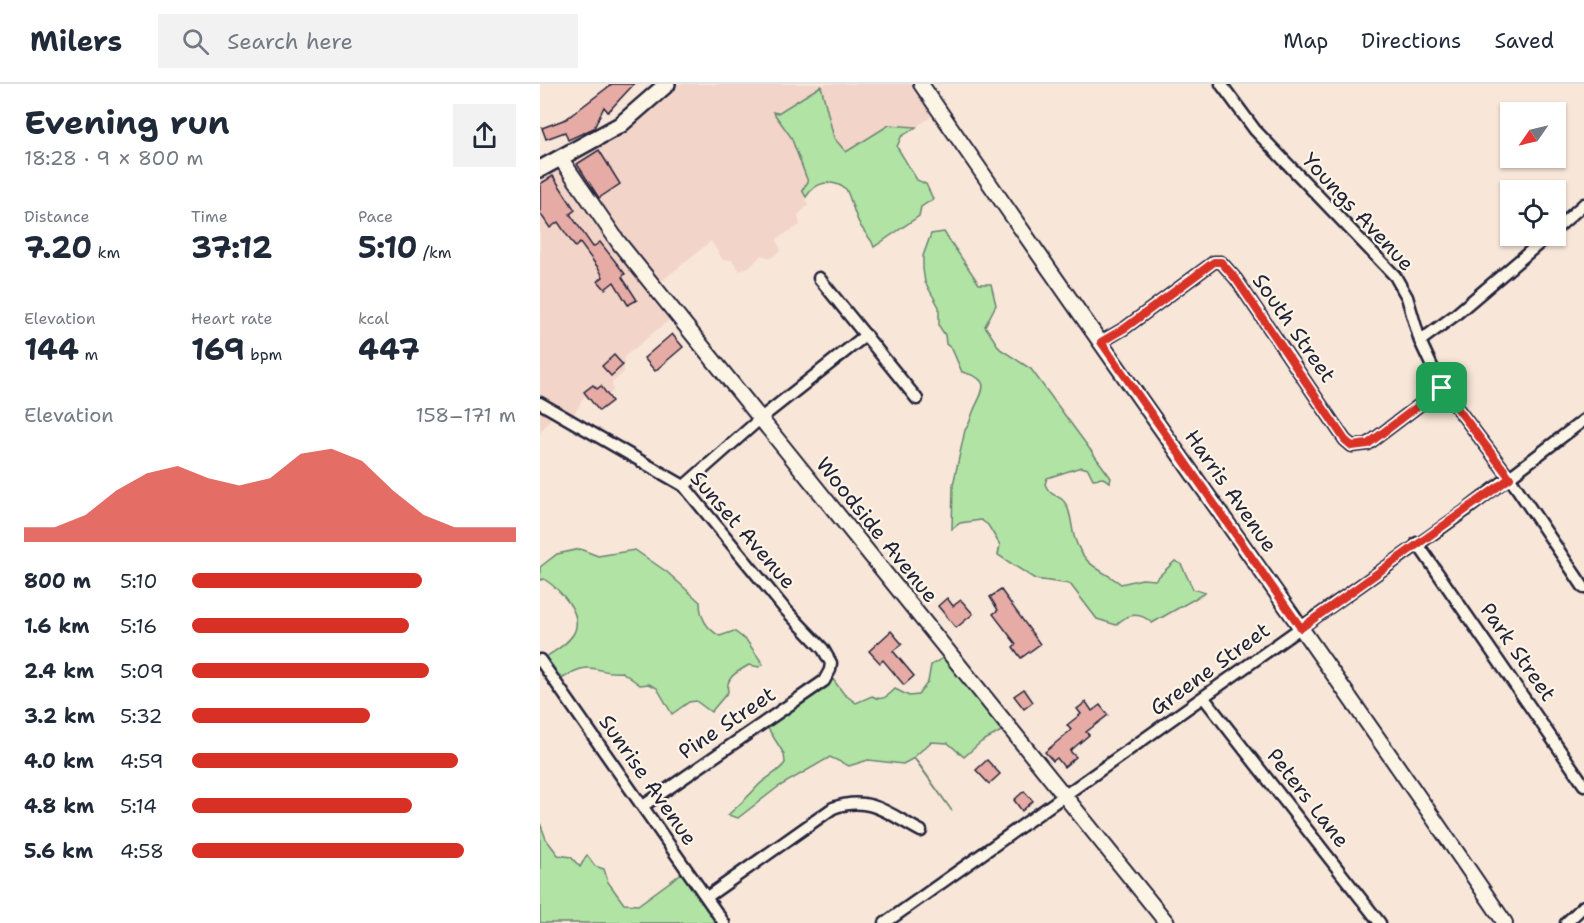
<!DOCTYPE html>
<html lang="en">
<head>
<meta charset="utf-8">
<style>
  body { margin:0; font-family:"Shantell Sans",sans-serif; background:#f2f2f3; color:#1f2937; height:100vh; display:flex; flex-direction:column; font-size:22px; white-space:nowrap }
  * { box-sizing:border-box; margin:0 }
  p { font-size:20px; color:#747a83 }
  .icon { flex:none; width:33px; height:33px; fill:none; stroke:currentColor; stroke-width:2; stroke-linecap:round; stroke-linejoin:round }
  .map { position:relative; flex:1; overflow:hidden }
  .details { display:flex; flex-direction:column; background:#fff; width:540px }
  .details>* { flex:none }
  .needle { width:39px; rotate:236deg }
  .buttons { position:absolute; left:960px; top:18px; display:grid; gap:12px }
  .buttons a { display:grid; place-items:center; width:66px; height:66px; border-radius:0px; background:#fff; box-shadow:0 2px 4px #0004; font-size:30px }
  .pin { position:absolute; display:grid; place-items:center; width:51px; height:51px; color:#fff; margin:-26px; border-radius:12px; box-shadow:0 3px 9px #0006 }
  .round { display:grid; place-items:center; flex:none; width:63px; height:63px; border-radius:0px; background:#f2f2f3 }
  .summary { display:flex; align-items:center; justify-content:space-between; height:102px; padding:0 24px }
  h1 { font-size:33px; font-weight:700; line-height:45px }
  .metrics { display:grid; grid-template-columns:repeat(3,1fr); gap:9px; height:102px; padding:6px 24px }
  .metrics div { display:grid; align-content:center }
  .metrics b { font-size:30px; font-weight:700 }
  .metrics small { font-size:16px; font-weight:400 }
  .metrics p { font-size:16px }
  .chart { height:168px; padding:12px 24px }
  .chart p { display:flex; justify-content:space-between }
  .chart svg { width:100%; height:108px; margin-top:6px; fill:#d93025; opacity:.7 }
  ul { padding:0 24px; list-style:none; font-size:20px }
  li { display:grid; grid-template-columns:96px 72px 1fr; align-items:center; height:45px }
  li i { height:15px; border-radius:8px; background:#d93025 }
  header { display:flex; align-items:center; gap:36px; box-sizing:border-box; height:84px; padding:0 30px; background:#fff; border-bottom:2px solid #e0e1e3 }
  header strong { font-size:28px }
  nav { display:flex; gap:33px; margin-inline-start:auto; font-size:21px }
  .search { width:420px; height:54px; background:#f2f2f3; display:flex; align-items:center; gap:15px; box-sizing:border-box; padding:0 21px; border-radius:0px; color:#747a83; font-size:22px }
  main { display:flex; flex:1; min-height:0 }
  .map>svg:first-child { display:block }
  .built { fill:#f3d4c8 }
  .green { fill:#b0e3a4; stroke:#698270; stroke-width:1.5 }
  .building { fill:#e6aba4; stroke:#22223b; stroke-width:1.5 }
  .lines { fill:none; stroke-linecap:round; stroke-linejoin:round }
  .minor-casing { stroke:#22223b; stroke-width:15 }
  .tertiary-casing { stroke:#22223b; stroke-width:18 }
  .secondary-casing { stroke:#22223b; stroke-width:20 }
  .minor { stroke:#fcf5e5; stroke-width:10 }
  .tertiary { stroke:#fcf5e5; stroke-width:14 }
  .secondary { stroke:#fcf5e5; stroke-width:15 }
  .route-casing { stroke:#fff; stroke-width:12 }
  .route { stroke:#d93025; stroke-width:8 }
  .labels { text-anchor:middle; stroke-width:4.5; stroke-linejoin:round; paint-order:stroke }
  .street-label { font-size:21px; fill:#22223b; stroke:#fcf5e5 }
</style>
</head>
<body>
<header>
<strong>Milers</strong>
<div class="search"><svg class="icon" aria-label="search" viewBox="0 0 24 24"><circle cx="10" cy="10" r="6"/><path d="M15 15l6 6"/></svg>Search here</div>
<nav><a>Map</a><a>Directions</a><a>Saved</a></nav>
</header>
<main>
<section class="details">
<div class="summary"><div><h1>Evening run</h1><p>18:28 · 9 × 800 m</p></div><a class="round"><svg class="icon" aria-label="share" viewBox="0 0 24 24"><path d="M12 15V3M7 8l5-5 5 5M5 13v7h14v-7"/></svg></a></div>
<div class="metrics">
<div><p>Distance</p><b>7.20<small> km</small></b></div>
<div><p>Time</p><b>37:12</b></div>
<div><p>Pace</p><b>5:10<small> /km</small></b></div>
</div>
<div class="metrics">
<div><p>Elevation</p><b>144<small> m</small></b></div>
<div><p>Heart rate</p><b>169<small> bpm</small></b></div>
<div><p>kcal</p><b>447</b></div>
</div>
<div class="chart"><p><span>Elevation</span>158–171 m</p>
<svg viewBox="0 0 160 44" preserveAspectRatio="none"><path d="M0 44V38L10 38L20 33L30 23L40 16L50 13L60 18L70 21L80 18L90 8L100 6L110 11L120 23L130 33L140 38L150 38L160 38V44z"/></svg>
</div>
<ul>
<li><b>800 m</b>5:10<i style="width:71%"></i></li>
<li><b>1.6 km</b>5:16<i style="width:67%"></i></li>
<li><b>2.4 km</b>5:09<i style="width:73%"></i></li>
<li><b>3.2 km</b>5:32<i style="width:55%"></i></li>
<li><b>4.0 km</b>4:59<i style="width:82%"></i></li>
<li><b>4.8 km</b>5:14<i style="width:68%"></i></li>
<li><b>5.6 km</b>4:58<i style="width:84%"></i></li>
</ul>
</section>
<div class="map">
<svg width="1044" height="839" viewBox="0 0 1044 839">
  <rect width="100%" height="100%" fill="#f8e6d8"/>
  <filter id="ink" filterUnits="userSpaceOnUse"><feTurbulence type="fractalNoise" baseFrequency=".0167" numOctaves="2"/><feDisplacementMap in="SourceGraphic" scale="12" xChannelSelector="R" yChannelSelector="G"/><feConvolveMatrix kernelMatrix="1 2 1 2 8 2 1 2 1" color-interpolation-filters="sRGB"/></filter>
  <g filter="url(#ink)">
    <path class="built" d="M126,0H380L398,28L376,43L348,41L306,68L294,54L281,3L238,29H234L251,53L268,98L262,106L268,121L258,131L260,141L238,154L237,157L241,166L231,174L221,171L212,181L200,187L192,176H183L171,157L118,200L134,232L84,273V288L72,299L73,307L57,321L44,312L31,336L13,331L0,349V85L61,52Z"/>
    <g class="green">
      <path d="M281,2L294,54L306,68L349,41L376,43L361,53L357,63L377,96L386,100L393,115L381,123L379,132L334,163C332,155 328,153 324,147C314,134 313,119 306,105C291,95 276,97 266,113L262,106L268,98L251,53L233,28L238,29Z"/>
      <path d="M404,148L439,200H451L456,221L445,242L460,265L491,285L571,394L570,398L563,394L553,395L548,385L541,383L507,394L505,400C510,414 520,410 525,419C532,428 531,445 535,455C545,484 560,484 581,500L602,495L615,496L635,477L641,480L653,505L665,509L612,539C599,527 587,530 576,541L557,535L530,500L495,495L458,471L460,461L448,441L441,436L420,439L412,445L413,401L425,346C430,340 430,336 433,328C441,308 455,296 422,288L412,265L406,260L405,251L399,242V223L385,198L383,185V172L391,150Z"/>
      <path d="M40,465L58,472L95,466L127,488L160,518C160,533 167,545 180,552L194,547L207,557L223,580L219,583L209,581C197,588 185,593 188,608L171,628L156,617L149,618L132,630L117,604L109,600L100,601L82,588C66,590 60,584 48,584C36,584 25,593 16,599L0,577C11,569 27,561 34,549C44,529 19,505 4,495L0,496V483L17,470Z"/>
      <path d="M408,571L467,644L441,658L424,673L408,659L391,658L374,673L412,727L374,674L363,680L328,676L309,682L290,673L238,703L198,734L188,731C198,722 207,714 216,704C224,694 237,690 245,679L244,670L224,638L289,590L304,610L316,619L332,612C342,618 348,612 355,605L369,612L378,611L388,598L391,581Z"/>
      <path d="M0,739L6,755L18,771L31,773L40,783L47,771L55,782L64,785L68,798L84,820L98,821L146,786L184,839H0Z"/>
    </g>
    <g class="building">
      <path d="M72,0H94L68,28L64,23L54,44L28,56L25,48L6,55L2,44L26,35Z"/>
      <path d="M59,66L80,100L59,114L37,80Z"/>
      <path d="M13,92L35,126L30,130L53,163L60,158L85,190L82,193L97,216L88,221L74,198L65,205L58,197L63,193L59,185L40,159L35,163L18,138L10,144L0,129V100Z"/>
      <path d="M132,250L143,263L115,287L104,274Z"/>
      <path d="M74,271L83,281L71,292L62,282Z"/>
      <path d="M53,301L57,305L61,302L72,317L59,327L44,308Z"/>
      <path d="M461,506L500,560L481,574L473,563L476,560L453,530L458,526L450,513Z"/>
      <path d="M407,514L413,522L421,516L433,530L416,544L398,522Z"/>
      <path d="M351,547L362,560L353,567L374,592L364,601L343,576L340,579L329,567Z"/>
      <path d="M484,605L493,618L484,625L474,612Z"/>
      <path d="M546,618L552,627L560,621L568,631L546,648L549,651L530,667L536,673L524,683L517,674L513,677L505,668L531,646L527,641L541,630L537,625Z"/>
      <path d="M447,676L460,690L449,700L436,686Z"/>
      <path d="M484,707L493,717L482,727L474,716Z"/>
    </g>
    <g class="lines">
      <defs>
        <g id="minor">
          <path d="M681,0L715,46L855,192L867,213L880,257L902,304L970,394L1044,504"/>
          <path d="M1016,145L1044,120"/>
          <path d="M279,194L377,315"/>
          <path d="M880,257L914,232L1008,152"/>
          <path d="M561,258L585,244L674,178H681L696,195L805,356L812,362L828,360L902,304"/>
          <path d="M0,319L144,402L244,524L283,565L291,579L290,586L284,597L103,722"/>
          <path d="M144,402L221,334L326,251"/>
          <path d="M877,459L1044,701"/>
          <path d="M0,576L184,839"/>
          <path d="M664,614L840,839"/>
          <path d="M167,813L293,724C330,710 350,731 381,747"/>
          <path d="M345,839L925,427L1044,336"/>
          <path d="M1026,839L1044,822"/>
        </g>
        <g id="tertiary">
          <path d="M381,0C573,281 774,557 965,839"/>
          <path d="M21,75L79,159L627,839"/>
        </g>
        <path id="secondary" d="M0,85L80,41L127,0"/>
      </defs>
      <use href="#minor" class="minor-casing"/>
      <use href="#tertiary" class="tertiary-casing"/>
      <use href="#secondary" class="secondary-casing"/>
      <use href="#minor" class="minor"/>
      <use href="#tertiary" class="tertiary"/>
      <use href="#secondary" class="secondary"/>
    </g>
  </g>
  <g class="lines" filter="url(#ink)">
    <defs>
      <path id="route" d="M674,178H681L696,195L805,356L812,362L828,360L902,304L970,394L761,544L561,258L585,244Z"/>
    </defs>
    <use href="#route" class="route-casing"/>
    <use href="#route" class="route"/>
  </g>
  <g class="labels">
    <g class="street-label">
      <text transform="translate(818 128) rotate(47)" y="7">Youngs Avenue</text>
      <text transform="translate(754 244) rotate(55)" y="7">South Street</text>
      <text transform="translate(691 407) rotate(55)" y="7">Harris Avenue</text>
      <text transform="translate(203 446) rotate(49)" y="7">Sunset Avenue</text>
      <text transform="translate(337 446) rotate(51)" y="7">Woodside Avenue</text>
      <text transform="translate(978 568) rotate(55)" y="7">Park Street</text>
      <text transform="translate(670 585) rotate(-36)" y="7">Greene Street</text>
      <text transform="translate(187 639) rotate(-34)" y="7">Pine Street</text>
      <text transform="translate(108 696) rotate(55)" y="7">Sunrise Avenue</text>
      <text transform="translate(768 714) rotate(52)" y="7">Peters Lane</text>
    </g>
  </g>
</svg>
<div class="buttons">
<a><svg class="needle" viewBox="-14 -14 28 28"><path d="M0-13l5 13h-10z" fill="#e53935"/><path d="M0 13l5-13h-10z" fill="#747a83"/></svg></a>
<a><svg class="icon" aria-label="locate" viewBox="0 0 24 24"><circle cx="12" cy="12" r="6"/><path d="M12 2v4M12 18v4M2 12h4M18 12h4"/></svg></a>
</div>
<div class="pin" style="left:902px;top:304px;background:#1e9e55"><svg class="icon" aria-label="arrive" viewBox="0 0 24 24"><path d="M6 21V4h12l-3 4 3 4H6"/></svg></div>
</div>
</main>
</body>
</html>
